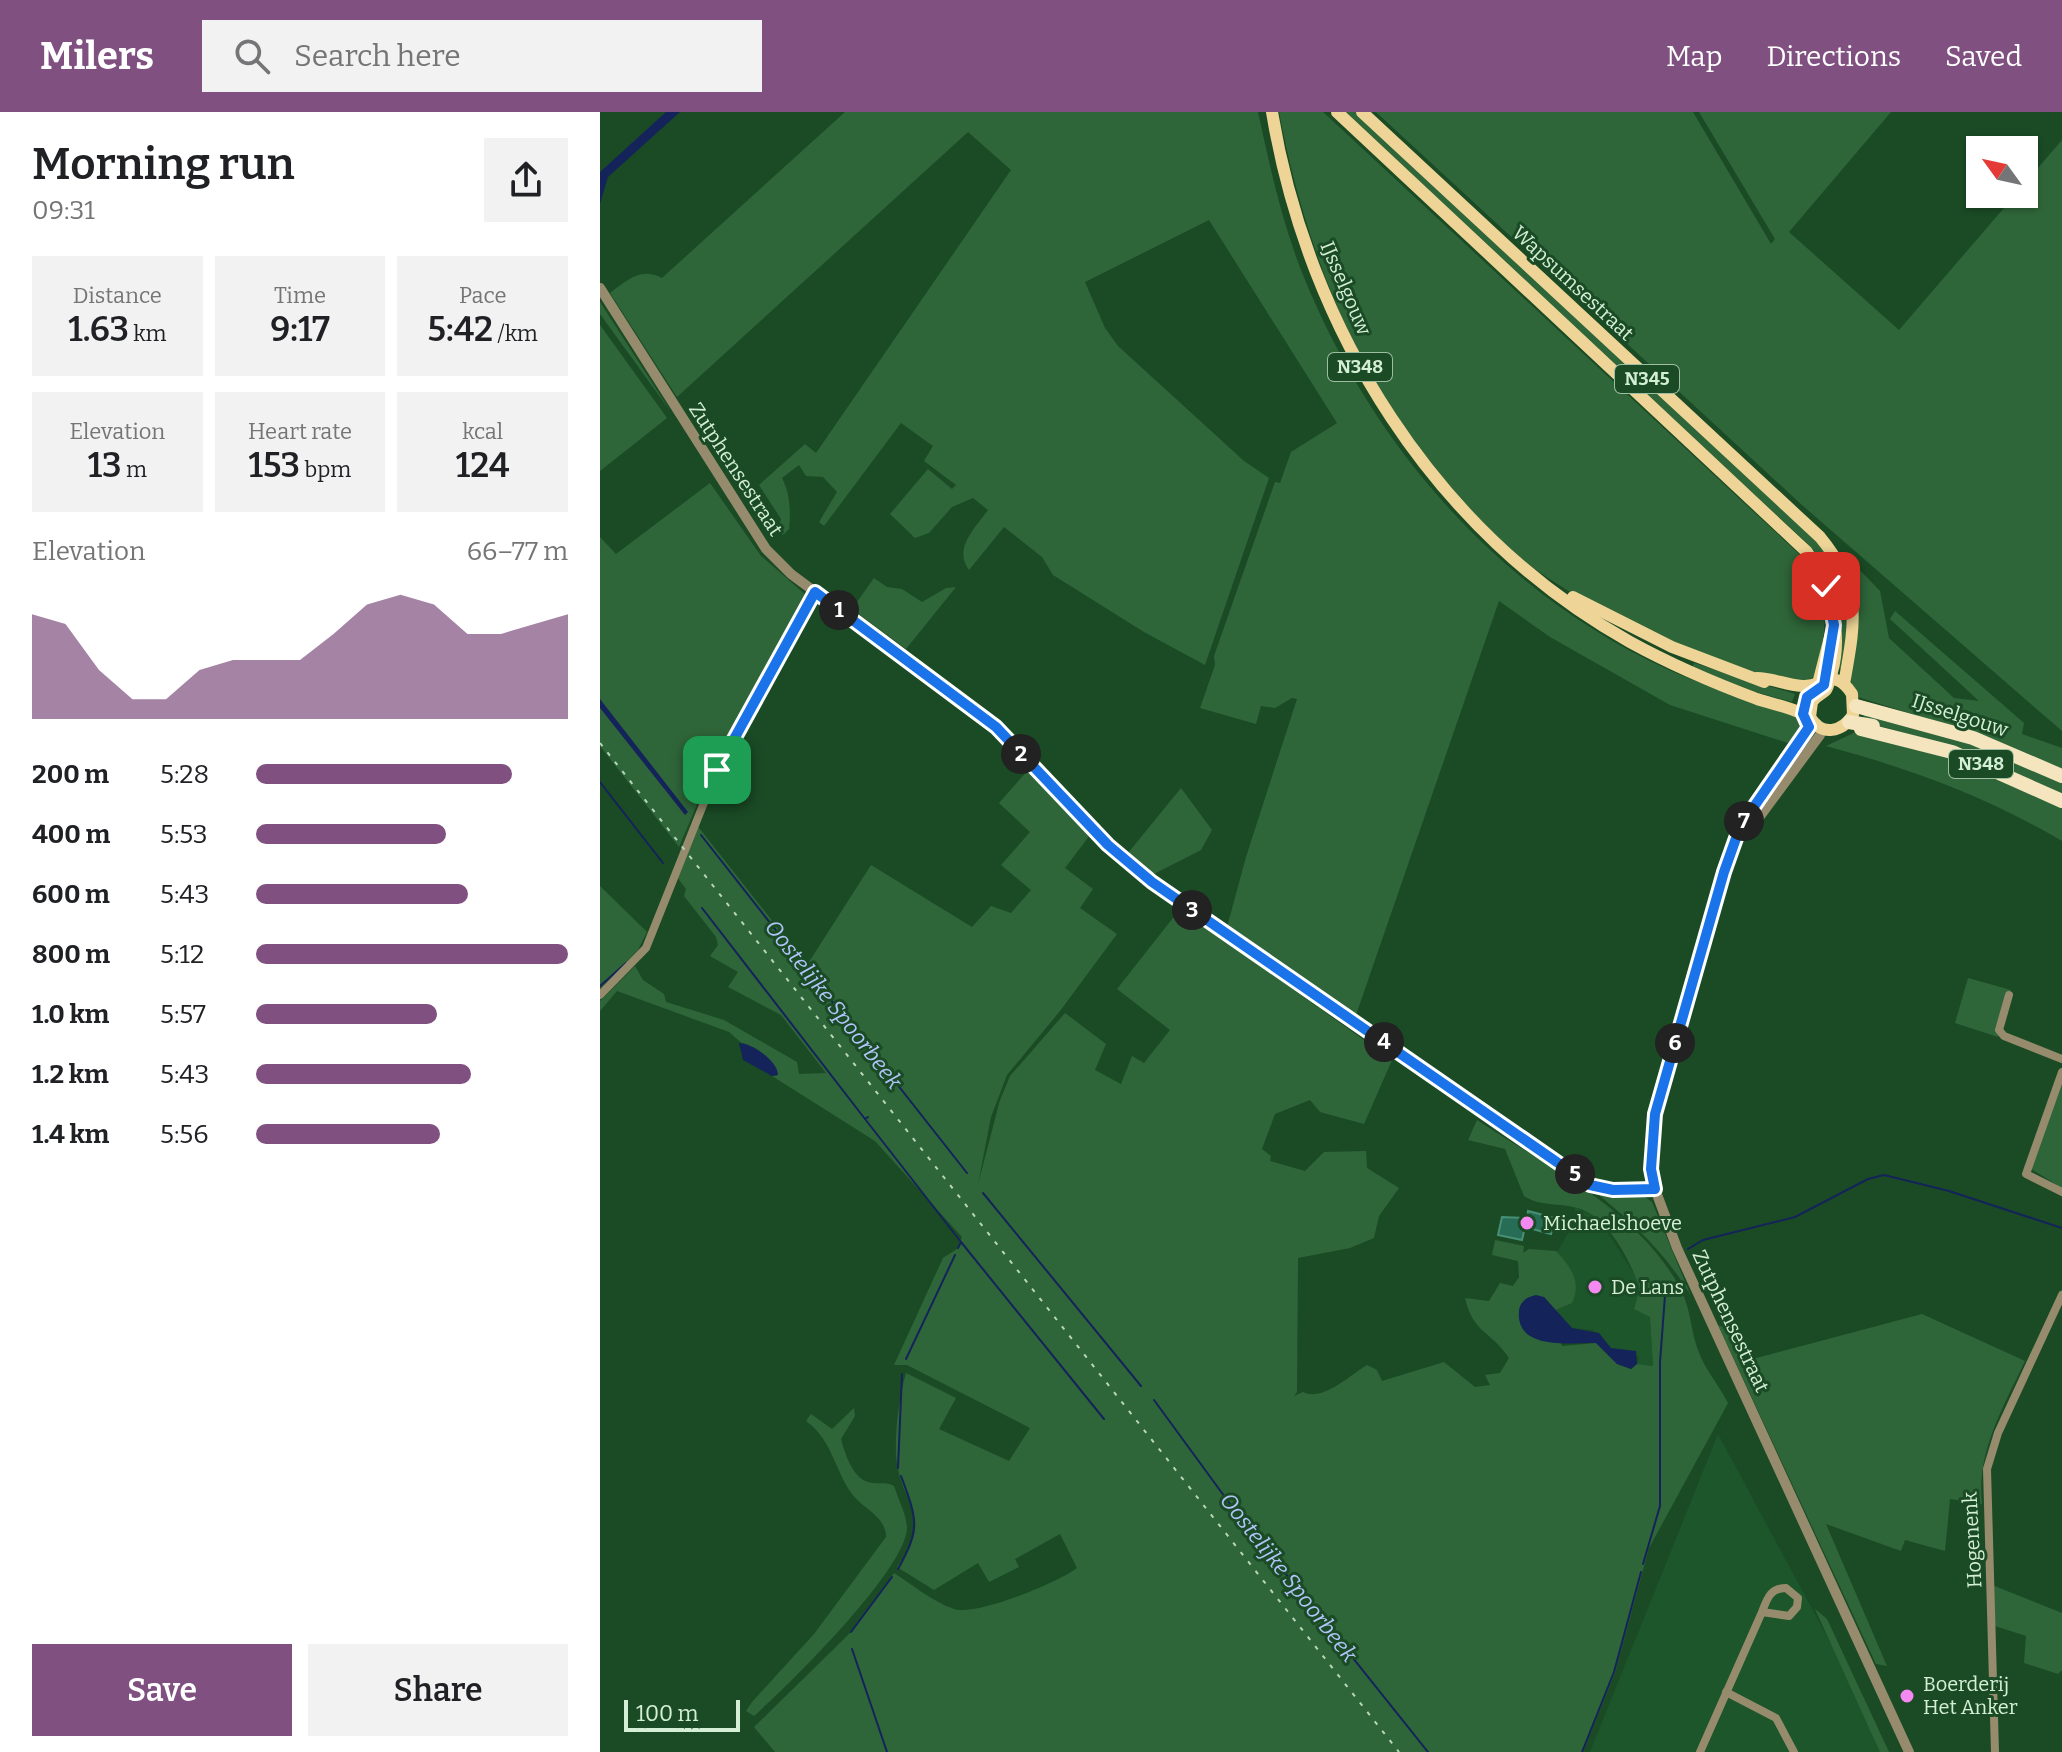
<!DOCTYPE html>
<html lang="en">
<head>
<meta charset="utf-8">
<style>
  body { margin:0; font-family:Bitter,serif; background:#f2f2f2; color:#202124; height:100vh; display:flex; flex-direction:column; font-size:30px; white-space:nowrap }
  * { box-sizing:border-box; margin:0 }
  p { font-size:26px; color:#757577 }
  .icon { flex:none; width:44px; height:44px; fill:none; stroke:currentColor; stroke-width:2; stroke-linecap:round; stroke-linejoin:round }
  .map { position:relative; flex:1; overflow:hidden }
  .panel { display:flex; flex-direction:column; background:#fff; width:600px }
  .panel>* { flex:none }
  .needle { width:52px; rotate:303deg }
  .fabs { position:absolute; left:1366px; top:24px; display:grid; gap:16px }
  .fabs a { display:grid; place-items:center; width:72px; height:72px; border-radius:0px; background:#fff; box-shadow:0 2px 6px #0004; font-size:40px }
  .scale { position:absolute; left:24px; bottom:20px; width:116px; box-sizing:border-box; padding-left:8px; border:4px solid #d5efd7; border-top:0; font-size:22px; line-height:28px; white-space:nowrap; color:#d5efd7; -webkit-text-stroke:6px #1a4b25; paint-order:stroke }
  .pin { position:absolute; display:grid; place-items:center; width:68px; height:68px; color:#fff; margin:-34px; border-radius:16px; box-shadow:0 4px 12px #0006 }
  .km { position:absolute; width:40px; height:40px; margin:-20px; border-radius:50%; background:#222; color:#fff; font-size:22px; line-height:40px; text-align:center }
  .round { display:grid; place-items:center; flex:none; width:84px; height:84px; border-radius:0px; background:#f2f2f2 }
  .head { display:flex; align-items:center; justify-content:space-between; height:136px; padding:0 32px }
  h1 { font-size:44px; font-weight:600; line-height:60px }
  .stats { display:grid; grid-template-columns:repeat(3,1fr); gap:12px; height:136px; padding:8px 32px }
  .stats div { display:grid; align-content:center; border-radius:0px; background:#f2f2f2; text-align:center }
  .stats b { font-size:34px; font-weight:600 }
  .stats small { font-size:22px; font-weight:400 }
  .stats p { font-size:22px }
  .chart { height:224px; padding:16px 32px }
  .chart p { display:flex; justify-content:space-between }
  .chart svg { width:100%; height:144px; margin-top:8px; fill:#7f5080; opacity:.7 }
  .action { display:flex; gap:16px; margin-top:auto; padding:16px 32px }
  .action a { flex:1; height:92px; border-radius:0px; background:#7f5080; color:#fff; font-size:32px; font-weight:600; line-height:92px; text-align:center }
  .action a+a { background:#f2f2f2; color:#202124 }
  ul { padding:0 32px; list-style:none; font-size:26px }
  li { display:grid; grid-template-columns:128px 96px 1fr; align-items:center; height:60px }
  li i { height:20px; border-radius:10px; background:#7f5080 }
  header { display:flex; align-items:center; gap:48px; box-sizing:border-box; height:112px; padding:0 40px; background:#7f5080; color:#fff }
  header strong { font-size:38px }
  nav { display:flex; gap:44px; margin-inline-start:auto; font-size:28px }
  .search { width:560px; height:72px; background:#f2f2f2; display:flex; align-items:center; gap:20px; box-sizing:border-box; padding:0 28px; border-radius:0px; color:#757577; font-size:30px }
  main { display:flex; flex:1; min-height:0 }
  .map>svg:first-child { display:block }
  .built { fill:#1d562a }
  .green { fill:#2f6639 }
  .water { fill:#142359 }
  .lines { fill:none; stroke-linecap:round; stroke-linejoin:round }
  .stream { stroke:#142359; stroke-width:2 }
  .building { fill:#276d56; stroke:#478f75; stroke-width:2 }
  .minor { stroke:#978b6d; stroke-width:8 }
  .tertiary { stroke:#978b6d; stroke-width:10 }
  .primary { stroke:#eed597; stroke-width:12 }
  .trunk { stroke:#f4e5be; stroke-width:14 }
  .rail { stroke:#b8d6bc; stroke-width:2; stroke-dasharray:4 8; stroke-linecap:butt }
  .route-casing { stroke:#fff; stroke-width:16 }
  .route { stroke:#1a73e8; stroke-width:10 }
  .poi-dot { fill:#f389f1; stroke:#1a4b25; stroke-width:3 }
  .labels { text-anchor:middle; stroke-width:6; stroke-linejoin:round; paint-order:stroke }
  .shield { fill:#1a4b25; stroke:#9dbea2; stroke-width:2 }
  .shield-label { font-size:18px; font-weight:bold; fill:#d5efd7 }
  .street-label { font-size:20px; fill:#d5efd7; stroke:#1a4b25 }
  .poi-label { font-size:20px; fill:#d5efd7; stroke:#1a4b25; text-anchor:start }
  .water-label { font-size:22px; font-style:italic; fill:#b1c5fa; stroke:#1a4b25 }
</style>
</head>
<body>
<header>
<strong>Milers</strong>
<div class="search"><svg class="icon" aria-label="search" viewBox="0 0 24 24"><circle cx="10" cy="10" r="6"/><path d="M15 15l6 6"/></svg>Search here</div>
<nav><a>Map</a><a>Directions</a><a>Saved</a></nav>
</header>
<main>
<section class="panel">
<div class="head"><div><h1>Morning run</h1><p>09:31</p></div><a class="round"><svg class="icon" aria-label="share" viewBox="0 0 24 24"><path d="M12 15V3M7 8l5-5 5 5M5 13v7h14v-7"/></svg></a></div>
<div class="stats">
<div><p>Distance</p><b>1.63<small> km</small></b></div>
<div><p>Time</p><b>9:17</b></div>
<div><p>Pace</p><b>5:42<small> /km</small></b></div>
</div>
<div class="stats">
<div><p>Elevation</p><b>13<small> m</small></b></div>
<div><p>Heart rate</p><b>153<small> bpm</small></b></div>
<div><p>kcal</p><b>124</b></div>
</div>
<div class="chart"><p><span>Elevation</span>66–77 m</p>
<svg viewBox="0 0 160 44" preserveAspectRatio="none"><path d="M0 44V12L10 15L20 29L30 38L40 38L50 29L60 26L70 26L80 26L90 18L100 9L110 6L120 9L130 18L140 18L150 15L160 12V44z"/></svg>
</div>
<ul>
<li><b>200 m</b>5:28<i style="width:82%"></i></li>
<li><b>400 m</b>5:53<i style="width:61%"></i></li>
<li><b>600 m</b>5:43<i style="width:68%"></i></li>
<li><b>800 m</b>5:12<i style="width:100%"></i></li>
<li><b>1.0 km</b>5:57<i style="width:58%"></i></li>
<li><b>1.2 km</b>5:43<i style="width:69%"></i></li>
<li><b>1.4 km</b>5:56<i style="width:59%"></i></li>
</ul>
<div class="action"><a>Save</a><a>Share</a></div>
</section>
<div class="map">
<svg width="1462" height="1640" viewBox="0 0 1462 1640">
  <rect width="100%" height="100%" fill="#1a4b25"/>
  <g class="built">
    <path d="M975,1095L999,1107L1036,1165L1040,1177L1035,1197L1050,1205L1053,1254L1037,1252L1039,1245L1011,1236L993,1218L972,1216L955,1198L949,1154L974,1111Z"/>
    <path d="M1118,1322L1289,1640H990Z"/>
  </g>
  <g class="green">
    <path d="M245,0H658C670,55 682,111 703,163C772,334 900,481 1069,558C1111,577 1157,589 1200,605L1203,617L1194,633L1070,593L950,525L899,489L756,903L627,815L646,745L697,587L692,586L675,596L661,594L656,612L600,596L615,553L614,544L675,370L680,371L691,340L737,311L609,108L485,170L505,216L518,234L644,349L669,366L605,553L544,520L453,463L442,445L404,415L369,458C353,437 375,416 388,398L373,386L352,395L329,421L315,426L290,402L328,357L352,377L356,373L324,349L333,334L301,311L224,414L219,410L237,380L223,365L206,364L199,353L182,366C190,381 191,400 189,417L183,423L178,418L181,407L159,373L205,332L216,341L411,58L368,20L77,285L10,181C28,168 40,155 62,166Z"/>
    <path d="M679,0H723L1198,441C1230,487 1230,512 1214,565C1189,581 1119,550 1093,539C1034,514 979,490 927,451C788,348 710,165 679,0Z"/>
    <path d="M740,0H756L1212,422C1255,478 1251,490 1243,558L1236,555C1243,508 1238,469 1207,431Z"/>
    <path d="M776,0H1093L1171,132L1175,127L1099,0H1291L1189,120L1299,218L1416,82H1424V72L1462,28V619L1202,393Z"/>
    <path d="M0,190L71,300L0,202Z"/>
    <path d="M0,213L67,306L0,359Z"/>
    <path d="M110,371L161,444L207,484L104,676L79,735L0,634V425L16,442Z"/>
    <path d="M1255,453L1280,479L1289,526L1354,586L1379,589L1290,507L1295,499L1424,611L1422,622L1462,636V658L1391,627L1258,585C1241,559 1258,539 1258,511C1258,494 1251,476 1247,460Z"/>
    <path d="M274,466L287,475L302,477L322,490L346,476L356,475L306,537L252,497Z"/>
    <path d="M1094,551L1195,582L1192,590L1156,580L1092,556Z"/>
    <path d="M1264,600L1350,623L1462,669V684L1349,634L1263,609Z"/>
    <path d="M1258,619L1352,644L1462,695V729C1383,683 1314,658 1226,634Z"/>
    <path d="M429,657L490,723L465,756L493,777L480,796L517,822L460,899L407,963L391,1005L378,1072L400,988L410,964L465,901L506,932L495,958L521,972L532,944L544,951L570,918L517,877L580,797L792,948L764,1012L720,1000L710,988L675,1002L662,1037L671,1044L670,1049L705,1059L724,1040L766,1039L767,1056L799,1076L779,1104L774,1126L750,1136L698,1146L697,1280L694,1284L703,1280C723,1290 750,1263 767,1253L777,1258L782,1269L844,1250L875,1275L890,1273L885,1263L900,1261L909,1246C890,1218 873,1221 865,1186L889,1189L900,1171L913,1174L919,1165L918,1149L892,1143L895,1128L924,1134L923,1141L929,1137L956,1139C971,1155 982,1170 972,1191L955,1198L944,1185L962,1234L996,1231L1017,1252L1031,1257L1037,1252L1053,1254L1050,1205L1034,1197L1040,1177C1030,1148 1007,1101 973,1095C955,1091 940,1094 924,1084L905,1037L868,1028L877,1008C948,1055 1036,1097 1079,1174C1091,1195 1090,1217 1098,1238C1105,1258 1119,1273 1128,1291L1049,1436L1015,1561L983,1640H175L154,1615L249,1522L294,1461C313,1473 333,1490 354,1497C377,1504 457,1471 477,1456L460,1422L415,1447L419,1455L389,1470L378,1451L334,1478L297,1455C337,1401 300,1396 296,1343C295,1316 299,1287 306,1261L356,1286L339,1317L409,1349L430,1316L307,1253H294L343,1146L357,1137L362,1125L275,1029L172,964L178,963L129,920L17,879L0,899V889L35,854L43,868L64,882L66,890L124,908L197,950L199,962L226,961L181,903L128,875L138,860L110,844L118,833L116,825L84,784L86,777L77,765L96,712L207,853L271,753L372,815L391,794L411,801L431,778L401,753L430,720L399,691Z"/>
    <path d="M581,676L612,718L601,738L554,762L528,741Z"/>
    <path d="M0,774L47,820L38,838L0,876Z"/>
    <path d="M1368,866L1411,878L1398,925L1355,911Z"/>
    <path d="M1462,968V1076L1431,1057Z"/>
    <path d="M993,1078L1045,1085L1052,1090L1091,1184C1066,1141 1031,1109 993,1078Z"/>
    <path d="M1322,1202L1425,1249C1404,1294 1376,1340 1382,1392L1350,1387L1345,1439L1305,1428L1301,1439L1226,1412L1287,1554L1276,1552L1118,1213L1130,1218L1145,1249Z"/>
    <path d="M254,1296L255,1304L241,1327C245,1342 253,1366 268,1370C278,1373 285,1369 294,1374C298,1387 306,1401 307,1415C308,1456 187,1575 154,1604L146,1599L152,1590L214,1522L286,1425C286,1404 263,1397 252,1382C234,1357 233,1329 206,1309L211,1302L232,1317Z"/>
    <path d="M1392,1473L1462,1501V1558L1458,1562L1424,1551L1426,1524L1395,1514Z"/>
    <path d="M1215,1497L1227,1507L1289,1640H1280Z"/>
  </g>
  <g class="water">
    <path d="M66,0H80L8,65L0,92V60Z"/>
    <path d="M0,587L88,700L85,703L0,596Z"/>
    <path d="M139,931C152,931 178,949 178,963L172,964L143,948Z"/>
    <path d="M936,1183L944,1185L972,1216L999,1221L1011,1236L1036,1239L1037,1252L1031,1257L1017,1252L996,1231C975,1230 915,1240 919,1199C920,1189 927,1185 936,1183Z"/>
  </g>
  <g class="lines">
    <g class="stream">
      <path d="M0,670L63,751"/>
      <path d="M101,723L367,1061"/>
      <path d="M102,796L265,1007"/>
      <path d="M0,874L26,851"/>
      <path d="M268,1005L265,1007L361,1130L358,1136"/>
      <path d="M383,1081L541,1274"/>
      <path d="M361,1130L504,1307"/>
      <path d="M1088,1137L1103,1128L1195,1105L1268,1067L1284,1063L1349,1079L1462,1116"/>
      <path d="M306,1247L355,1143"/>
      <path d="M554,1288L630,1392L828,1640"/>
      <path d="M298,1356L302,1262"/>
      <path d="M1043,1452L1060,1394V1250L1066,1170"/>
      <path d="M298,1457C321,1416 317,1407 301,1364"/>
      <path d="M251,1520L292,1465"/>
      <path d="M252,1537L287,1640"/>
      <path d="M982,1640L1014,1560L1041,1460"/>
    </g>
  </g>
  <path class="building" d="M928,1099L955,1106L951,1122L925,1115L922,1128L898,1123L902,1105L927,1106Z"/>
  <g class="lines">
    <g class="minor">
      <path d="M0,883L46,836L117,658L215,480"/>
      <path d="M1409,883L1399,918L1404,924L1462,947"/>
      <path d="M1462,960L1426,1062L1462,1080"/>
      <path d="M1126,1580L1176,1606L1194,1640"/>
      <path d="M1100,1640L1162,1500C1167,1487 1170,1476 1186,1476L1198,1486L1197,1495L1189,1504L1162,1500"/>
      <path d="M1395,1640L1387,1357L1398,1321L1462,1183"/>
    </g>
    <g class="tertiary">
      <path d="M0,176L166,437L191,462L396,615L536,758L990,1073L1013,1078L1055,1077L1077,1136L1309,1640"/>
      <path d="M1137,728L1149,719L1220,623"/>
      <path d="M1055,1077L1051,1057L1055,1002L1124,760L1140,715L1209,615"/>
    </g>
    <g class="primary">
      <path d="M672,0C708,218 835,421 1030,530C1070,552 1114,571 1157,587C1172,592 1189,595 1203,602"/>
      <path d="M737,0L1207,440C1230,474 1243,519 1232,560C1230,565 1229,573 1226,578C1222,582 1216,584 1212,590L1210,605C1222,625 1242,620 1253,603L1252,582C1234,553 1222,576 1202,574C1186,573 1172,566 1157,566"/>
      <path d="M762,0L1220,425C1263,477 1255,510 1244,572"/>
      <path d="M973,485L1072,535L1164,570"/>
      <path d="M1219,568L1233,513"/>
    </g>
    <g class="trunk">
      <path d="M1256,594L1373,626L1462,664"/>
      <path d="M1249,610L1273,614"/>
      <path d="M1261,617L1352,640L1462,689"/>
    </g>
    <path class="rail" d="M0,631L799,1640"/>
  </g>
  <g class="lines">
    <defs>
      <path id="route" d="M117,658L215,480L396,615L508,733L552,770L990,1073L1013,1078L1055,1077L1051,1057L1055,1002L1124,760L1140,715L1209,615L1203,602L1207,585L1224,573L1234,513L1226,474"/>
    </defs>
    <use href="#route" class="route-casing"/>
    <use href="#route" class="route"/>
  </g>
  <g class="poi-dot">
    <circle cx="927" cy="1111" r="8"/>
    <circle cx="995" cy="1175" r="8"/>
    <circle cx="1307" cy="1584" r="8"/>
  </g>
  <g class="labels">
    <g class="shield">
      <rect x="728" y="241" width="64" height="28" rx="6"/>
      <rect x="1015" y="253" width="64" height="28" rx="6"/>
      <rect x="1349" y="638" width="64" height="28" rx="6"/>
    </g>
    <g class="shield-label">
      <text x="760" y="261">N348</text>
      <text x="1047" y="273">N345</text>
      <text x="1381" y="658">N348</text>
    </g>
    <g class="street-label">
      <text transform="translate(973 171) rotate(43)" y="7">Wapsumsestraat</text>
      <text transform="translate(746 176) rotate(67)" y="7">IJsselgouw</text>
      <text transform="translate(136 357) rotate(57)" y="7">Zutphensestraat</text>
      <text transform="translate(1360 603) rotate(18)" y="7">IJsselgouw</text>
      <text transform="translate(1131 1209) rotate(65)" y="7">Zutphensestraat</text>
      <text transform="translate(1372 1428) rotate(-93)" y="7">Hogenenk</text>
    </g>
    <g class="poi-label">
      <text x="943" y="1118">Michaelshoeve</text>
      <text x="1011" y="1182">De Lans</text>
      <text x="1323" y="1579">Boerderij<tspan x="1323" dy="23">Het Anker</tspan></text>
    </g>
    <g class="water-label">
      <text transform="translate(234 892) rotate(52)" y="8">Oostelijke Spoorbeek</text>
      <text transform="translate(689 1465) rotate(52)" y="8">Oostelijke Spoorbeek</text>
    </g>
  </g>
</svg>
<div class="fabs">
<a><svg class="needle" viewBox="-14 -14 28 28"><path d="M0-13l5 13h-10z" fill="#e53935"/><path d="M0 13l5-13h-10z" fill="#757577"/></svg></a>
</div>
<div class="scale">100 m</div>
<div class="pin" style="left:117px;top:658px;background:#1e9e55"><svg class="icon" aria-label="arrive" viewBox="0 0 24 24"><path d="M6 21V4h12l-3 4 3 4H6"/></svg></div>
<div class="pin" style="left:1226px;top:474px;background:#d93025"><svg class="icon" aria-label="check" viewBox="0 0 24 24"><path d="M5 12l5 5 9-10"/></svg></div>
<b class="km" style="left:239px;top:498px">1</b>
<b class="km" style="left:421px;top:642px">2</b>
<b class="km" style="left:592px;top:798px">3</b>
<b class="km" style="left:784px;top:930px">4</b>
<b class="km" style="left:975px;top:1062px">5</b>
<b class="km" style="left:1075px;top:931px">6</b>
<b class="km" style="left:1144px;top:709px">7</b>
</div>
</main>
</body>
</html>
